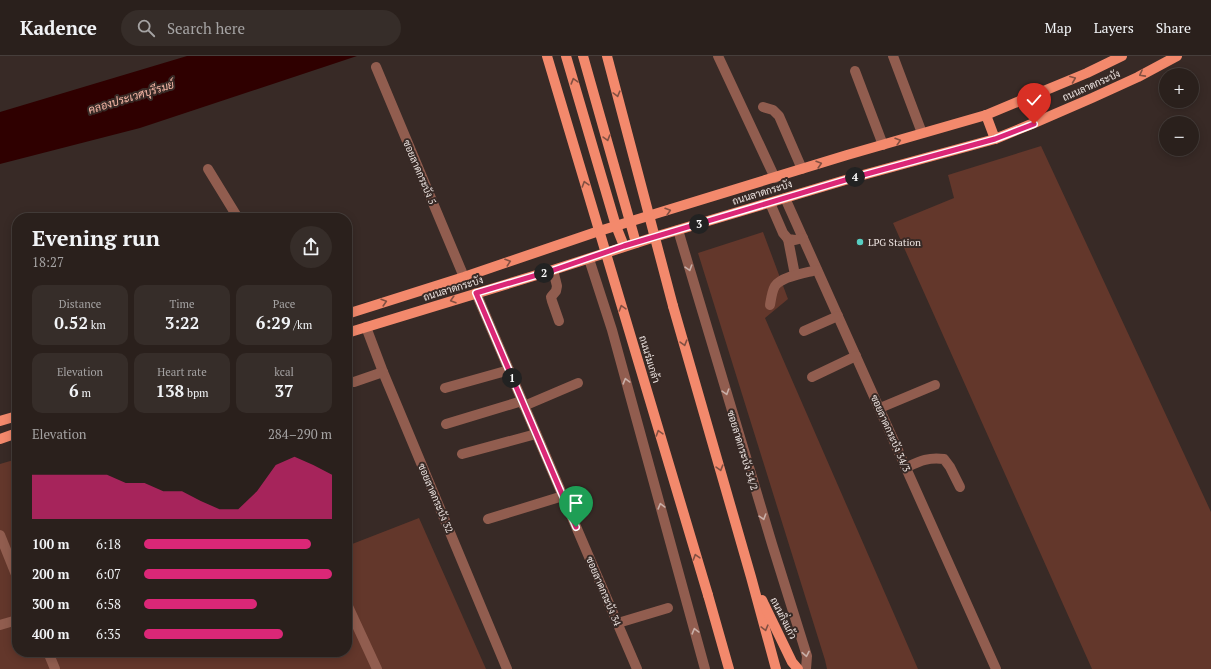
<!DOCTYPE html>
<html lang="en">
<head>
<meta charset="utf-8">
<style>
  body { margin:0; font-family:"PT Serif",Sarabun,serif; background:#362d29; color:#f1f3f6; height:100vh; display:flex; flex-direction:column; font-size:15px; white-space:nowrap }
  * { box-sizing:border-box; margin:0 }
  p { font-size:13px; color:#a5a3a3 }
  .icon { flex:none; width:22px; height:22px; fill:none; stroke:currentColor; stroke-width:2; stroke-linecap:round; stroke-linejoin:round }
  .map { position:relative; flex:1; overflow:hidden }
  .side { position:absolute; left:12px; top:157px; width:340px; height:444px; display:flex; flex-direction:column; background:#2a201c; border-radius:16px; box-shadow:0 2px 10px #0003,0 0 0 1px #463e3b }
  .side>* { flex:none }
  .fabs { position:absolute; left:1159px; top:12px; display:grid; gap:8px }
  .fabs a { display:grid; place-items:center; width:40px; height:40px; border-radius:50%; background:#2a201c; box-shadow:0 2px 10px #0003,0 0 0 1px #463e3b; font-size:20px }
  .pin { position:absolute; display:grid; place-items:center; width:34px; height:34px; color:#fff; margin:-41px -17px; border-radius:50% 50% 50% 0; rotate:-45deg; box-shadow:0 0 4px #0007 }
  .pin .icon { rotate:45deg }
  .km { position:absolute; width:20px; height:20px; margin:-10px; border-radius:50%; background:#222; color:#fff; font-size:11px; line-height:20px; text-align:center }
  .round { display:grid; place-items:center; flex:none; width:42px; height:42px; border-radius:21px; background:#362d29 }
  .head { display:flex; align-items:center; justify-content:space-between; height:68px; padding:0 20px }
  h1 { font-size:22px; font-weight:700; line-height:30px }
  .stats { display:grid; grid-template-columns:repeat(3,1fr); gap:6px; height:68px; padding:4px 20px }
  .stats div { display:grid; align-content:center; border-radius:10px; background:#362d29; text-align:center }
  .stats b { font-size:17px; font-weight:700 }
  .stats small { font-size:11px; font-weight:400 }
  .stats p { font-size:11px }
  .chart { height:112px; padding:8px 20px }
  .chart p { display:flex; justify-content:space-between }
  .chart svg { width:100%; height:72px; margin-top:4px; fill:#db2777; opacity:.7 }
  ul { padding:0 20px; list-style:none; font-size:13px }
  li { display:grid; grid-template-columns:64px 48px 1fr; align-items:center; height:30px }
  li i { height:10px; border-radius:5px; background:#db2777 }
  header { display:flex; align-items:center; gap:24px; box-sizing:border-box; height:56px; padding:0 20px; background:#2a201c; border-bottom:1px solid #463e3b }
  header strong { font-size:19px }
  nav { display:flex; gap:22px; margin-inline-start:auto; font-size:14px }
  .search { width:280px; height:36px; background:#362d29; display:flex; align-items:center; gap:10px; box-sizing:border-box; padding:0 14px; border-radius:22px; color:#a5a3a3; font-size:15px }
  .map>svg:first-child { display:block }
  .green { fill:#63372b }
  .water { fill:#2f0000 }
  .lines { fill:none; stroke-linecap:round; stroke-linejoin:round }
  .street { stroke:#915d4f; stroke-width:10 }
  .primary { stroke:#f3896c; stroke-width:10 }
  .primary-bridge { stroke:#f3896c; stroke-width:10 }
  .oneway { stroke:#835042 }
  .oneway2 { stroke:#c9afa8 }
  .route-casing { stroke:#fff; stroke-width:8 }
  .route { stroke:#db2777; stroke-width:5 }
  .poi-dot { fill:#57cec2; stroke:#382a26; stroke-width:1.5 }
  .labels { text-anchor:middle; stroke-width:4; stroke-linejoin:round; paint-order:stroke }
  .street-label { font-size:10px; fill:#efe6e3; stroke:#382a26 }
  .poi-label { font-size:10px; fill:#efe6e3; stroke:#382a26; text-anchor:start }
  .water-label { font-size:11px; font-style:italic; fill:#f7b8a7; stroke:#382a26 }
</style>
</head>
<body>
<header>
<strong>Kadence</strong>
<div class="search"><svg class="icon" aria-label="search" viewBox="0 0 24 24"><circle cx="10" cy="10" r="6"/><path d="M15 15l6 6"/></svg>Search here</div>
<nav><a>Map</a><a>Layers</a><a>Share</a></nav>
</header>
<div class="map">
<svg width="1211" height="613" viewBox="0 0 1211 613">
  <rect width="100%" height="100%" fill="#382a26"/>
  <g class="green">
    <path d="M1041,90L1211,456V613H1092L893,167L954,142L948,119Z"/>
    <path d="M763,176L788,243L765,262L918,613H827L825,604L698,197Z"/>
    <path d="M17,403V596H347V490L419,462L486,613H0V408Z"/>
  </g>
  <path class="water" d="M187,0H357L140,72L0,108V56Z"/>
  <g class="lines">
    <g class="street">
      <path d="M718,0L775,122"/>
      <path d="M893,0L922,77"/>
      <path d="M376,11L464,221"/>
      <path d="M855,15L883,89"/>
      <path d="M763,51L773,54L779,60L802,113"/>
      <path d="M208,113L238,162"/>
      <path d="M785,142L996,613"/>
      <path d="M770,147L783,177L788,183L795,184L803,182"/>
      <path d="M678,174L772,488L807,600L806,613"/>
      <path d="M788,183L795,219"/>
      <path d="M589,203L612,274L705,613"/>
      <path d="M553,214L557,230L556,235L551,241L552,245L559,265"/>
      <path d="M476,237L637,613"/>
      <path d="M770,249C771,243 772,235 775,230C782,220 806,217 817,214"/>
      <path d="M366,271L383,316L507,613"/>
      <path d="M804,275L838,260"/>
      <path d="M812,321L856,300"/>
      <path d="M354,326L383,316"/>
      <path d="M445,332L509,314"/>
      <path d="M524,350L578,327"/>
      <path d="M880,352L935,329"/>
      <path d="M446,368L522,345"/>
      <path d="M462,398L536,378"/>
      <path d="M907,411C920,405 928,401 944,403L950,411L960,431"/>
      <path d="M488,463L563,440"/>
      <path d="M0,479L17,521"/>
      <path d="M347,548L377,613"/>
      <path d="M618,567L668,552"/>
      <path d="M0,569L17,564"/>
      <path d="M48,596L55,613"/>
    </g>
    <g class="primary">
      <path d="M566,0L616,170L624,190"/>
      <path d="M583,0L636,187"/>
      <path d="M986,59L995,83"/>
      <path d="M673,250L751,521L776,613"/>
      <path d="M347,258L464,221L596,176L847,99L986,59L1087,17L1122,0"/>
      <path d="M347,277L553,214L661,179L852,122L995,83L1034,67L1092,42L1138,21L1177,0"/>
      <path d="M0,365L17,360"/>
      <path d="M0,383L17,377"/>
      <path d="M708,539L729,613"/>
      <path d="M762,544L792,606L798,613"/>
    </g>
    <g class="primary-bridge">
      <path d="M547,0L708,539"/>
      <path d="M607,0L673,250"/>
    </g>
  </g>
  <defs><path id="oneway-chevron" d="M-2-3.5L2.5 0L-2 3.5" fill="none" stroke-width="1.6" stroke-linecap="round" stroke-linejoin="round"/></defs>
  <g class="oneway">
    <use href="#oneway-chevron" transform="translate(1142 18) rotate(152)"/>
    <use href="#oneway-chevron" transform="translate(1073 23) rotate(-22)"/>
    <use href="#oneway-chevron" transform="translate(574 25) rotate(-106)"/>
    <use href="#oneway-chevron" transform="translate(617 38) rotate(75)"/>
    <use href="#oneway-chevron" transform="translate(607 82) rotate(74)"/>
    <use href="#oneway-chevron" transform="translate(898 85) rotate(-17)"/>
    <use href="#oneway-chevron" transform="translate(819 108) rotate(-17)"/>
    <use href="#oneway-chevron" transform="translate(585 128) rotate(-107)"/>
    <use href="#oneway-chevron" transform="translate(668 155) rotate(-17)"/>
    <use href="#oneway-chevron" transform="translate(508 206) rotate(-19)"/>
    <use href="#oneway-chevron" transform="translate(453 244) rotate(163)"/>
    <use href="#oneway-chevron" transform="translate(384 246) rotate(-17)"/>
    <use href="#oneway-chevron" transform="translate(622 252) rotate(-107)"/>
    <use href="#oneway-chevron" transform="translate(684 287) rotate(74)"/>
    <use href="#oneway-chevron" transform="translate(659 377) rotate(-107)"/>
    <use href="#oneway-chevron" transform="translate(720 412) rotate(74)"/>
    <use href="#oneway-chevron" transform="translate(696 501) rotate(-107)"/>
    <use href="#oneway-chevron" transform="translate(765 572) rotate(75)"/>
  </g>
  <g class="oneway2">
    <use href="#oneway-chevron" transform="translate(689 212) rotate(73)"/>
    <use href="#oneway-chevron" transform="translate(626 325) rotate(-105)"/>
    <use href="#oneway-chevron" transform="translate(726 336) rotate(73)"/>
    <use href="#oneway-chevron" transform="translate(661 450) rotate(-105)"/>
    <use href="#oneway-chevron" transform="translate(763 461) rotate(73)"/>
    <use href="#oneway-chevron" transform="translate(695 575) rotate(-105)"/>
    <use href="#oneway-chevron" transform="translate(806 598) rotate(79)"/>
  </g>
  <g class="lines">
    <defs>
      <path id="route" d="M576,471L476,237L554,214L624,190L852,122L995,83L1034,68"/>
    </defs>
    <use href="#route" class="route-casing"/>
    <use href="#route" class="route"/>
  </g>
  <circle class="poi-dot" cx="860" cy="186" r="4"/>
  <g class="labels">
    <g class="street-label">
      <text transform="translate(1091 29) rotate(-24)" y="4">ถนนลาดกระบัง</text>
      <text transform="translate(420 116) rotate(67)" y="4">ซอยลาดกระบัง 5</text>
      <text transform="translate(762 136) rotate(-17)" y="4">ถนนลาดกระบัง</text>
      <text transform="translate(453 232) rotate(-17)" y="4">ถนนลาดกระบัง</text>
      <text transform="translate(650 303) rotate(73)" y="4">ถนนร่มเกล้า</text>
      <text transform="translate(891 377) rotate(66)" y="4">ซอยลาดกระบัง 34/3</text>
      <text transform="translate(743 394) rotate(73)" y="4">ซอยลาดกระบัง 34/2</text>
      <text transform="translate(436 442) rotate(67)" y="4">ซอยลาดกระบัง 32</text>
      <text transform="translate(604 535) rotate(67)" y="4">ซอยลาดกระบัง 34</text>
      <text transform="translate(784 562) rotate(63)" y="4">ถนนกิ่งแก้ว</text>
    </g>
    <g class="poi-label">
      <text x="868" y="190">LPG Station</text>
    </g>
    <g class="water-label">
      <text transform="translate(131 41) rotate(-17)" y="4">คลองประเวศบุรีรมย์</text>
    </g>
  </g>
</svg>
<div class="fabs">
<a>+</a>
<a>−</a>
</div>
<div class="pin" style="left:576px;top:471px;background:#1e9e55"><svg class="icon" aria-label="arrive" viewBox="0 0 24 24"><path d="M6 21V4h12l-3 4 3 4H6"/></svg></div>
<div class="pin" style="left:1034px;top:68px;background:#d93025"><svg class="icon" aria-label="check" viewBox="0 0 24 24"><path d="M5 12l5 5 9-10"/></svg></div>
<b class="km" style="left:512px;top:322px">1</b>
<b class="km" style="left:544px;top:217px">2</b>
<b class="km" style="left:699px;top:168px">3</b>
<b class="km" style="left:855px;top:121px">4</b>
<section class="side">
<div class="head"><div><h1>Evening run</h1><p>18:27</p></div><a class="round"><svg class="icon" aria-label="share" viewBox="0 0 24 24"><path d="M12 15V3M7 8l5-5 5 5M5 13v7h14v-7"/></svg></a></div>
<div class="stats">
<div><p>Distance</p><b>0.52<small> km</small></b></div>
<div><p>Time</p><b>3:22</b></div>
<div><p>Pace</p><b>6:29<small> /km</small></b></div>
</div>
<div class="stats">
<div><p>Elevation</p><b>6<small> m</small></b></div>
<div><p>Heart rate</p><b>138<small> bpm</small></b></div>
<div><p>kcal</p><b>37</b></div>
</div>
<div class="chart"><p><span>Elevation</span>284–290 m</p>
<svg viewBox="0 0 160 44" preserveAspectRatio="none"><path d="M0 44V17L10 17L20 17L30 17L40 17L50 22L60 22L70 27L80 27L90 33L100 38L110 38L120 27L130 11L140 6L150 11L160 17V44z"/></svg>
</div>
<ul>
<li><b>100 m</b>6:18<i style="width:89%"></i></li>
<li><b>200 m</b>6:07<i style="width:100%"></i></li>
<li><b>300 m</b>6:58<i style="width:60%"></i></li>
<li><b>400 m</b>6:35<i style="width:74%"></i></li>
</ul>
</section>
</div>
</body>
</html>
